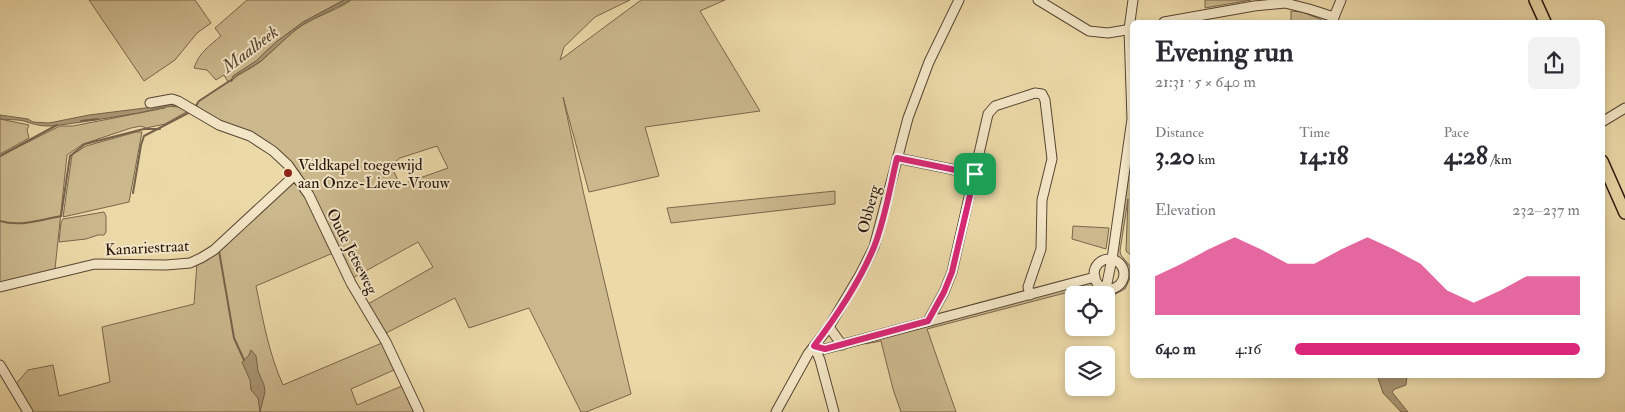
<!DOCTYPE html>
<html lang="en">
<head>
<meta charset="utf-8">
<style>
  body { margin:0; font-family:"IM FELL Double Pica",serif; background:#f2f2f3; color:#2b2b33; height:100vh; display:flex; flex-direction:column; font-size:19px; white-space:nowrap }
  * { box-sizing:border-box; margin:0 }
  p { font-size:16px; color:#7c7c81 }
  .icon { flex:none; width:28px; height:28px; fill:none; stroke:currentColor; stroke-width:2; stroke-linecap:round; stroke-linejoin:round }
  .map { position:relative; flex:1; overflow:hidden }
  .sheet { position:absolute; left:1130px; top:20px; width:475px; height:358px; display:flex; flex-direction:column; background:#fff; border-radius:8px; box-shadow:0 2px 8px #0003 }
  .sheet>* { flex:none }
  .buttons { position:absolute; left:1065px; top:286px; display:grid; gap:10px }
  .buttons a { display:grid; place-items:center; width:50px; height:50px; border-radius:8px; background:#fff; box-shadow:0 2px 8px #0003; font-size:25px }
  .pin { position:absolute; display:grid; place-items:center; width:42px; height:42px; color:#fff; margin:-21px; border-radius:10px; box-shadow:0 2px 8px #0006 }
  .round { display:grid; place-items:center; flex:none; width:52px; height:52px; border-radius:8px; background:#f2f2f3 }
  .summary { display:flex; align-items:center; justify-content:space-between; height:85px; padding:0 25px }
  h1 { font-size:28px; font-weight:700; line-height:38px }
  .figures { display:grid; grid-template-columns:repeat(3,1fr); gap:8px; height:85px; padding:5px 25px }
  .figures div { display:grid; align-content:center }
  .figures b { font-size:25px; font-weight:700 }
  .figures small { font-size:14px; font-weight:400 }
  .figures p { font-size:14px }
  .chart { height:140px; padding:10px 25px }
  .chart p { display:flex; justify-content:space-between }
  .chart svg { width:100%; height:90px; margin-top:5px; fill:#db2777; opacity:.7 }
  ul { padding:0 25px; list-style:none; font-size:16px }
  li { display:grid; grid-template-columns:80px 60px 1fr; align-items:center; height:38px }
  li i { height:12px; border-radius:6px; background:#db2777 }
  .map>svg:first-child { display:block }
  .green { fill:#cbb88d; stroke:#79664c; fill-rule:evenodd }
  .water { fill:#a99673; stroke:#75624a }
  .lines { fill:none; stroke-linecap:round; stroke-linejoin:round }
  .stream { stroke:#75624a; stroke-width:2 }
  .minor-casing { stroke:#584633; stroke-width:11 }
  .major-casing { stroke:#27150c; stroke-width:14 }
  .minor { stroke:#f3e6c6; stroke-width:9 }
  .major { stroke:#ecd9a8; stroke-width:11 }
  .route-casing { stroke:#fff; stroke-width:10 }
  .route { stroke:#db2777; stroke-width:6 }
  .poi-dot { fill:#8f2418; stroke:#f3e6c6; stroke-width:2 }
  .labels { text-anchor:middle; stroke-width:4; stroke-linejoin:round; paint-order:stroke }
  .poi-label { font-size:16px; fill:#27150c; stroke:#f3e6c6; text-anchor:start }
  .street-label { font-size:16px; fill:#27150c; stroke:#f3e6c6 }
  .water-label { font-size:18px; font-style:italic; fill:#5b4935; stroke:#f3e6c6 }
</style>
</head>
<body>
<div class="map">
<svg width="1625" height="412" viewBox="0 0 1625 412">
  <rect width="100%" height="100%" fill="#ecd9a8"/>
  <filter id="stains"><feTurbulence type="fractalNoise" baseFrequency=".004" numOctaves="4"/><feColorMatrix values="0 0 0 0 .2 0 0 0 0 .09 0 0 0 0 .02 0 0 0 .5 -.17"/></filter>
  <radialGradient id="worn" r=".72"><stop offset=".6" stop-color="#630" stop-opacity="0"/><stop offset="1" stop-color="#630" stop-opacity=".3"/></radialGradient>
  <g class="green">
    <path d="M89,0H195L211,23L197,33L175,60L144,81Z"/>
    <path d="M247,0H344L303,22L275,43L256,61L233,76L231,81C239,73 250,70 260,62C276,49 291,30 310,21C323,14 339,9 351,0H630L595,17L564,47L560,60L641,0H725L700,11L760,111L645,127L659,176L589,192L563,97L584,195L631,394L586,412H581L529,308L469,328L455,298L384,334L368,304L433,267L418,242L353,278L290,163L226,126L196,107L199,101L228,82L224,75L216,80L207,70L194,68C199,53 209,46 221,36L215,28ZM437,146L448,168L400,185L391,165L400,158Z"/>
    <path d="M1205,0H1251L1205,8Z"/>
    <path d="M1291,11L1302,12L1322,20L1324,22H1291Z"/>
    <path d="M167,106L178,107L188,111L165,124L146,128L141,126L131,128L83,144L67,155L55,269L0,283V156L60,126H73L165,108Z"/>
    <path d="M0,119L29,125L27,130L29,138L0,154Z"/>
    <path d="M136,132H142L129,202L63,217L72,155L86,146Z"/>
    <path d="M1132,142V256L1126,251L1128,199L1120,251L1121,255L1130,266V278L1125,289L1112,296L1106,303V297H1108C1111,290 1115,291 1120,286C1131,277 1125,265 1117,257Z"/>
    <path d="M297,183L307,196L333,253L256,286C263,320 269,354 283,385L382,343L394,370L351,389L357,405L402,386L415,412H31L15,385L28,370L53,365L59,396L110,382L102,327L194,304L197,263L290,184Z"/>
    <path d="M835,191V204L671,223L667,208Z"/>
    <path d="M104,212L106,216V232L104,235H98L86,239L59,242L61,222L63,219Z"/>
    <path d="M1073,226L1109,228L1106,249L1072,239Z"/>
    <path d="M1092,282L1100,289L1103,295H1094L1088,287L927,329L956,412H901L893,389L881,341L865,344L864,342Z"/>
  </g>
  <g class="water">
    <path d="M345,0H351L305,23L295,30L261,61L236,76L231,82L233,76L256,61L275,43L303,22Z"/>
    <path d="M166,102L178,103L177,106C162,106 148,112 132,114C108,118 84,122 60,125C47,127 39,126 27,122C19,119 8,120 0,119V115L28,119L33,122L49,123L89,115L161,106Z"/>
    <path d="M251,350L256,356L258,371L264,385L265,392L260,412L258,398L251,390L250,380L242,362L249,355Z"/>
    <path d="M1377,375H1407L1406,385L1395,389L1392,392L1408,412H1401L1383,393Z"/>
  </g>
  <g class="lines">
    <g class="stream">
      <path d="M195,107L199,101L231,80"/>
      <path d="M81,121L98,119"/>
      <path d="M0,156L57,125"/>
      <path d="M133,193L141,145L144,136L190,112"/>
      <path d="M0,221C20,227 41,220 61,216L70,156L85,144L144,129H160"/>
      <path d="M219,251L234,338L244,360"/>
    </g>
    <defs>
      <g id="minor">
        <path d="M1038,0L1089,31L1108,33L1132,29"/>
        <path d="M1164,22L1254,6L1285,3L1309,9L1334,17"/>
        <path d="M1332,22L1341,0"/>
        <path d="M150,103L172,99L178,101L219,125L250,136L273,151L288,165L309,195L351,283L386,342L419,412"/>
        <path d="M1602,122L1625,108"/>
        <path d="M897,158L975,174"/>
        <circle cx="1109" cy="274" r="15"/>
        <path d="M0,287L95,264L166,265L190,263L201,258L214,250L295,175"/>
        <path d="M1106,288L1112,259L1132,119L1129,29L1133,0"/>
        <path d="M928,321L944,292L952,272L988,114L995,106L1035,93L1042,94L1045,100L1052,159L1042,200L1041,249L1028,287L1030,295"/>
        <path d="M829,327L842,345"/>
        <path d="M814,346L825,349L1095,277"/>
        <path d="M814,346L820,360L834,412"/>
        <path d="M0,365L28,412"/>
        <path d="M776,412L808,354L829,327L861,273L874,247L908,118L929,62L959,0"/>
      </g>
      <g id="major">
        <path d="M1535,0L1545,22"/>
        <path d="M1602,161L1625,213"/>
      </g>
    </defs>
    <use href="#minor" class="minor-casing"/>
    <use href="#major" class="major-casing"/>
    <use href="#minor" class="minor"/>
    <use href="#major" class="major"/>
  </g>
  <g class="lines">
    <defs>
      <path id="route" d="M897,158L975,174L952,272L944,292L928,321L825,349L814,346C836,317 860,281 874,247C885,219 890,187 897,158Z"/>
    </defs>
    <use href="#route" class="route-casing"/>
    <use href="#route" class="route"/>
  </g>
  <circle class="poi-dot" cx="288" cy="173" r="5"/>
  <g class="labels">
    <g class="poi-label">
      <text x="298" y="170">Veldkapel toegewijd<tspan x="298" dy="18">aan Onze-Lieve-Vrouw</tspan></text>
    </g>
    <g class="street-label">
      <text transform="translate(868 209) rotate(-75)" y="6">Obberg</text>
      <text transform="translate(147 247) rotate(-3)" y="6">Kanariestraat</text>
      <text transform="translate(353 251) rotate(63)" y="6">Oude Jetseweg</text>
    </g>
    <g class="water-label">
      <text transform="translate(250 49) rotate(-37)" y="6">Maalbeek</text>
    </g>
  </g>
  <rect width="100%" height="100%" filter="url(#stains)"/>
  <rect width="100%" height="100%" fill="url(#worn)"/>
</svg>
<div class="buttons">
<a><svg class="icon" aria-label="locate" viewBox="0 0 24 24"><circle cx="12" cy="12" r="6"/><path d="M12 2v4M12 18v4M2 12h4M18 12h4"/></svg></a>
<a><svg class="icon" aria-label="layers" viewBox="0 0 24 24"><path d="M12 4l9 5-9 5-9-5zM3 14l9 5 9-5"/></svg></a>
</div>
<div class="pin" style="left:975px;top:174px;background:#1e9e55"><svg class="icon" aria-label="arrive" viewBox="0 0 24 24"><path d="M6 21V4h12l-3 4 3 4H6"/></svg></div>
<section class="sheet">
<div class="summary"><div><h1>Evening run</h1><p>21:31 · 5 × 640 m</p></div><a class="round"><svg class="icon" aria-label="share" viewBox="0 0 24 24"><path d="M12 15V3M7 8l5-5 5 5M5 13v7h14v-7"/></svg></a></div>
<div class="figures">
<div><p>Distance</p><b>3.20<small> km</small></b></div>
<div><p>Time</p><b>14:18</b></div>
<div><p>Pace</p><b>4:28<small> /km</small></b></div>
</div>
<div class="chart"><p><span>Elevation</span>232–237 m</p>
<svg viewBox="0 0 160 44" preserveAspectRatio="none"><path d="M0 44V25L10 19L20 12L30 6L40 12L50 19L60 19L70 12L80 6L90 12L100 19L110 32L120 38L130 32L140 25L150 25L160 25V44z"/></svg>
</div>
<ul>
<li><b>640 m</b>4:16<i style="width:100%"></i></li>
</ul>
</section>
</div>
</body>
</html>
